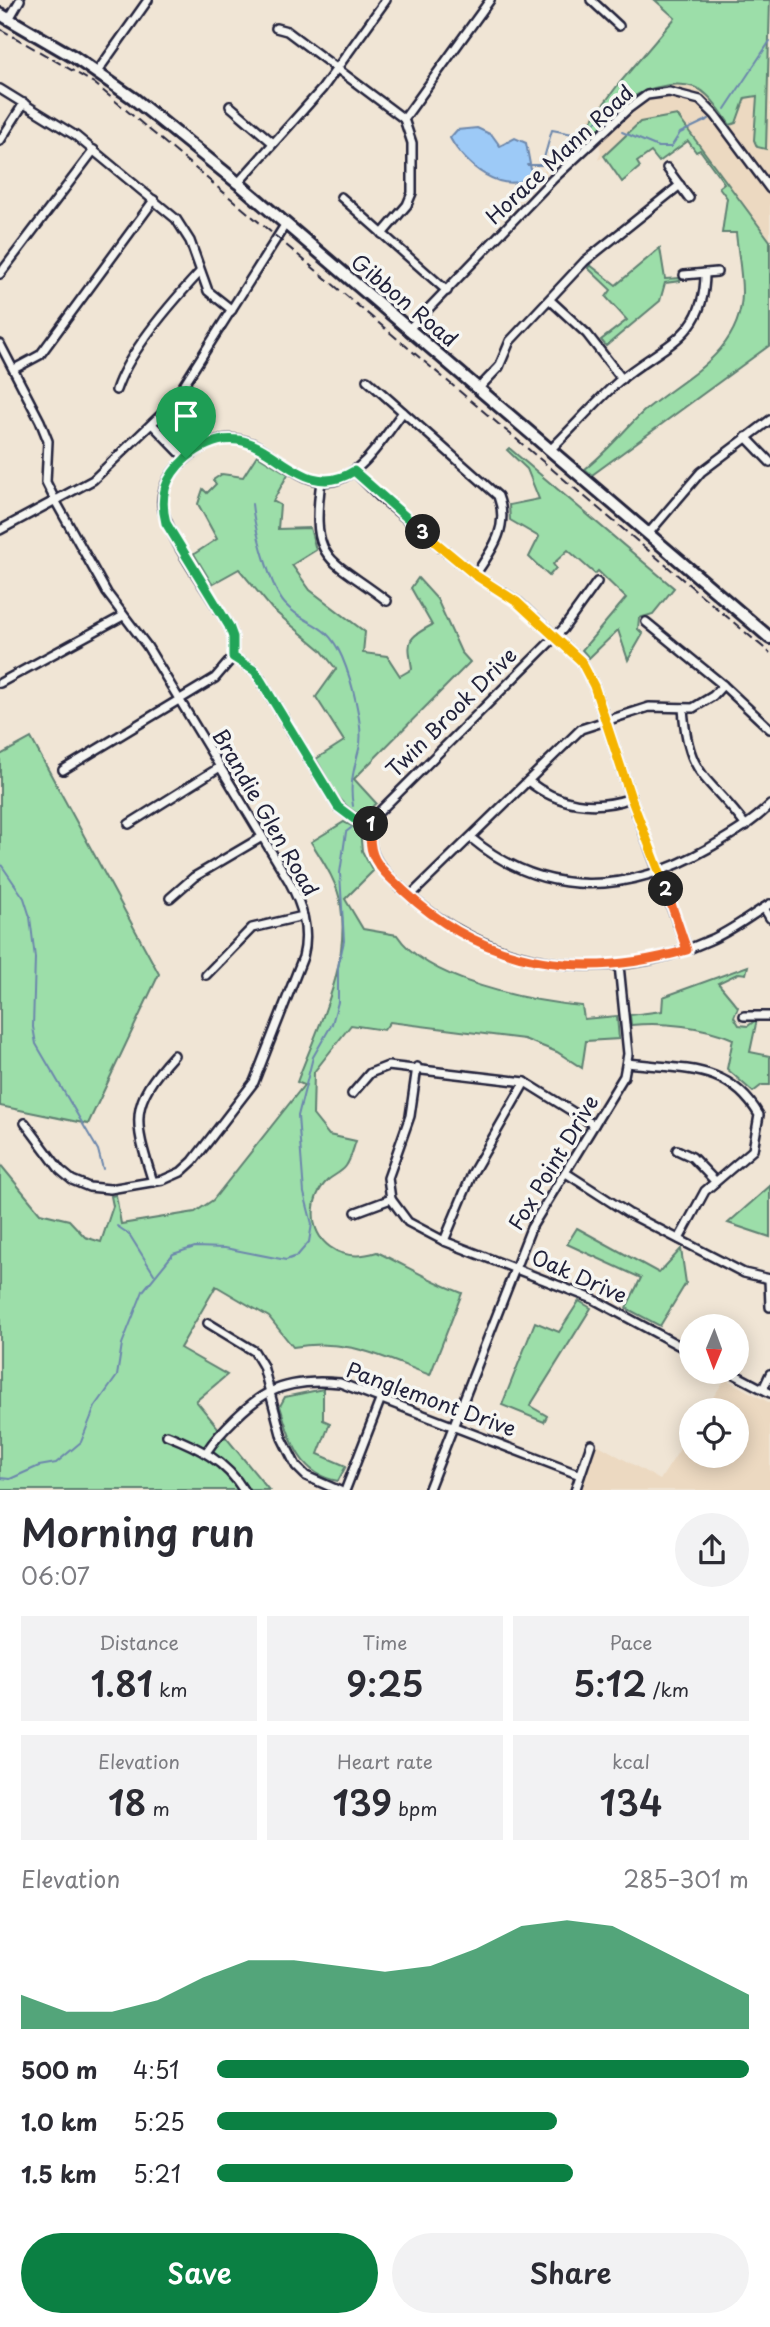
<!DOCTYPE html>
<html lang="en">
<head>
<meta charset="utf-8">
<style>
  body { margin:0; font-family:"Playpen Sans",sans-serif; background:#f2f2f3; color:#2b2b33; height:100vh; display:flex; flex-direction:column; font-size:26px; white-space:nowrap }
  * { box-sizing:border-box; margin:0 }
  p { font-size:23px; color:#7c7c81 }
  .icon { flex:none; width:38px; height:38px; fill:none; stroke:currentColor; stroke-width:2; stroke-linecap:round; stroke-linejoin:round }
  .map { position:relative; height:1490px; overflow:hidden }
  .drawer { display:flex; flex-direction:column; background:#fff; flex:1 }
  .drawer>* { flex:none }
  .needle { width:46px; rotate:181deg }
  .tools { position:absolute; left:679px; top:1314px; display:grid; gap:14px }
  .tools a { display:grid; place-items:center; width:70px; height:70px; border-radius:50%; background:#fff; box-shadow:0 4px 18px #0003; font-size:35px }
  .pin { position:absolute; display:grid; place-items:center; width:60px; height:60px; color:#fff; margin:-72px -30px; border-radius:50% 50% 50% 0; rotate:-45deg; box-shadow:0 0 7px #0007 }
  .pin .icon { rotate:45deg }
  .km { position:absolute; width:35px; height:35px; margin:-18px; border-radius:50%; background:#222; color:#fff; font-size:19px; line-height:35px; text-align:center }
  .round { display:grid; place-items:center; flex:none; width:74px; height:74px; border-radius:37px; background:#f2f2f3 }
  .overview { display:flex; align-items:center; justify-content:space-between; height:119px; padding:0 21px }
  h1 { font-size:38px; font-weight:600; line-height:52px }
  .figures { display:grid; grid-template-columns:repeat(3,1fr); gap:10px; height:119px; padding:7px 21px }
  .figures div { display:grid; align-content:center; border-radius:0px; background:#f2f2f3; text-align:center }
  .figures b { font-size:35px; font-weight:600 }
  .figures small { font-size:19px; font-weight:400 }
  .figures p { font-size:19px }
  .chart { height:196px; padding:14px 21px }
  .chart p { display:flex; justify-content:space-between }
  .chart svg { width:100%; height:126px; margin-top:7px; fill:#0b8043; opacity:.7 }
  .action { display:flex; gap:14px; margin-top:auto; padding:14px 21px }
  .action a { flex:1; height:80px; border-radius:42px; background:#0b8043; color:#fff; font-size:28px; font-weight:600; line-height:80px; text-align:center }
  .action a+a { background:#f2f2f3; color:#2b2b33 }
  ul { padding:0 21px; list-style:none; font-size:23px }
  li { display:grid; grid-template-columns:112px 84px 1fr; align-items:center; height:52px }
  li i { height:18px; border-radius:9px; background:#0b8043 }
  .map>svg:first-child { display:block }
  .built { fill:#ecd9c1 }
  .green { fill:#9cdea9; stroke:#5f8072; stroke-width:2 }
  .water { fill:#9dcaf7; stroke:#6c87ac; stroke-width:2 }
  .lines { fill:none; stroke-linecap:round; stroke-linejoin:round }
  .stream { stroke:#6c87ac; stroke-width:2 }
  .street-casing { stroke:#22223b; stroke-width:12 }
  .secondary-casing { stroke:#22223b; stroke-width:16 }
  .street { stroke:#f6f6f2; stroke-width:7 }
  .secondary { stroke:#f6f6f2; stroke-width:10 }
  .rail { stroke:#22223b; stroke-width:2; stroke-dasharray:10 5; stroke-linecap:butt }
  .split-1-casing { stroke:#fff; stroke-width:14 }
  .split-2-casing { stroke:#fff; stroke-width:14 }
  .split-3-casing { stroke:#fff; stroke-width:14 }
  .split-4-casing { stroke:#fff; stroke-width:14 }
  .split-1 { stroke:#22a559; stroke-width:9 }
  .split-2 { stroke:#f0652b; stroke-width:9 }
  .split-3 { stroke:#f5b400; stroke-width:9 }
  .split-4 { stroke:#22a559; stroke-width:9 }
  .labels { text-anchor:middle; stroke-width:7; stroke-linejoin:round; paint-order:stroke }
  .street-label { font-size:21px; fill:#22223b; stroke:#f6f6f2 }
</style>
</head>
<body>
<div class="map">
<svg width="770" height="1491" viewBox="0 0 770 1491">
  <rect width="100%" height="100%" fill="#f0e5d5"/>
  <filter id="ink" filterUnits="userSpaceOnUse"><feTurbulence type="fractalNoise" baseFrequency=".0143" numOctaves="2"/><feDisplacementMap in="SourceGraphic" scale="14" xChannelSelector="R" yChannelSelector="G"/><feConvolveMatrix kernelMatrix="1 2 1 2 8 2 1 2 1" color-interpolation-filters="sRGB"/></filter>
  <g filter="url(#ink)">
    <g class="built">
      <path d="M690,0H770V241L677,115L598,160L601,152L599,143L592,138L584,139L533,184Z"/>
      <path d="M725,1379L770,1403V1490H581L597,1444L660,1480L691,1432V1456H737V1410H705Z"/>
    </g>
    <g class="green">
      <path d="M655,0H770L766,149L757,147L754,140L757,96L745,98L736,123L730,125C723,115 716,103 707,95C688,76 644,86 627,102C612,115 601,134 580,136L617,86L675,18Z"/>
      <path d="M677,115L770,241V345L592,475L585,469C607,452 623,431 643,412C682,378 742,354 742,292C742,273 738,253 736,233H722L727,198L719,187L724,183L700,150L696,152L688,141L659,162L651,152L637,162L640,167L622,182L604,156L640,122Z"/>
      <path d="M660,248L665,279L680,278V281L665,283L660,301L606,346L601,340L627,320L606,297L611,290L588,268L590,265L616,285Z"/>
      <path d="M509,448L674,588L653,614L639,618L638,629L643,634L628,660L618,630L589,658L582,650L626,598L598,571L595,574L568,550L553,564L556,568L549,576L529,557L539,537L510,520L509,505L539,499L527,469L507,450Z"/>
      <path d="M257,455L288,474L273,501L280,505L278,529L310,528L316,550L292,565L310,590L365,632L363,653L387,656L400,676L412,669C408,641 405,639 432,625L411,588L418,578L437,599L461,652L470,662L354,779L376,803L363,816C338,807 329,780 316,759L344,741L316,697L336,669L321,650L272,609L239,569L212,584L194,554L217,539L198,504L203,489L207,493L216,484L213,480L222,474L243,477Z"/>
      <path d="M31,738L159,974L88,1124L0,1106V755Z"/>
      <path d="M344,822L360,830L362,851L373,871L345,899L363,929L397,935C427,981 529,1001 582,1006L584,1019L617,1016L619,1039L586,1041L582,1068L557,1052L524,1039L390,1022L384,1030L351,1025L314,1072L313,1115L329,1135L356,1141C353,1149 351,1159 346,1166C342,1172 334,1175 328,1180C309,1198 308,1231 330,1247C345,1258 361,1257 377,1252C406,1266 432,1282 462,1293L430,1375C382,1357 346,1337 293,1347L269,1317L216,1286L180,1348L227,1375L196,1401L269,1490H0V1164L40,1213L69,1220L85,1237L101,1242L113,1206L111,1196L116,1195L121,1224L195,1212L213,1200L304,1085L297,1082C318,1026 350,967 341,906C338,883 323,861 311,842Z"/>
      <path d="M748,966L746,974L739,973L718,983L738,1007L734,1017L739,1025L748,1026L757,1019L750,1052L770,1056V1085H762L753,1092L727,1069L733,1039C703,1026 663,1022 631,1025L630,1015L662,1011L663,997Z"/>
      <path d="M770,1186V1237L728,1223Z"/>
      <path d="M577,1228L659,1273L681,1249L686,1283L660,1326L626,1308L641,1278L567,1244Z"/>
      <path d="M579,1301L591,1308L530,1406L547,1416L544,1422L502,1405L535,1322L559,1332Z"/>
      <path d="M323,1389V1420L330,1423L318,1454L346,1466L338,1481C299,1475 290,1439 280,1406L285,1397Z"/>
    </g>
    <path class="water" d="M477,128L492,135L500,146L515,138L526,143L532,175C503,198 464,164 450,138L457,130Z"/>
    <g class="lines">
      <g class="stream">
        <path d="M725,109L770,41"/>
        <path d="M622,132L658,147H671L680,133L709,119"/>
        <path d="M527,165H542L552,130L578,135L601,118L605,119"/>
        <path d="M252,504C254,525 270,588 285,604C306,627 325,619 342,657C351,678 365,728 359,749C354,769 349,784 353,806"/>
        <path d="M0,863L24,898L30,917L35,958L33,1027L36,1044L98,1150L103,1169"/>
        <path d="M117,1226L129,1234L154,1274"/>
        <path d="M0,1478L10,1479L39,1466L56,1463L81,1442L95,1407L117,1376L122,1344L143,1291L173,1254L195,1247L225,1248L286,1260L297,1256L309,1242L312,1224L304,1193L298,1116L313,1057L332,1024L338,1002V967L344,941L340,873L346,832L351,828"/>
      </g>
      <defs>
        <g id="street">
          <path d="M591,0L619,26"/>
          <path d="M9,19L20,0"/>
          <path d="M276,28L287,31L404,119L412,143V193L407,205L382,234"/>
          <path d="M97,72L148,0"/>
          <path d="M0,89L76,136L176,219L190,241L208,291L232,310"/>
          <path d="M230,106L273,143"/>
          <path d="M404,119L490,0"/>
          <path d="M0,141L24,103"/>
          <path d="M667,168L689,198"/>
          <path d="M238,183L322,89L386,0"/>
          <path d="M341,197L447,291"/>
          <path d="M0,274L94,150"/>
          <path d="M684,275L717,272"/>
          <path d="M550,300L587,334L622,379"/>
          <path d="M408,330L553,179L628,109L647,95L669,92L700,100L715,115L770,189"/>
          <path d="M0,344L40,421L48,441L46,482L56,502L107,593L147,646L289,881C302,905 310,930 303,957L254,1082L193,1161L181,1172L163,1180L110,1189L89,1187L72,1180L60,1170L25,1123"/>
          <path d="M14,369L40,355L154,200"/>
          <path d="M367,380L498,496C510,527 492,550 475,575"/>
          <path d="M478,389L499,367L510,341L585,261L680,185"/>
          <path d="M116,390C128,353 173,301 200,272"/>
          <path d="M152,424L186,459"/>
          <path d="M746,437L770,462"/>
          <path d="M550,450C573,428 595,402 619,381C661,345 705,339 705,273"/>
          <path d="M354,471L379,496L475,575L518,602L581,661L594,686L631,798L687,949"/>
          <path d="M321,481C310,564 329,556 387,601"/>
          <path d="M0,530L93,480L171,405L285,225"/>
          <path d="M648,534L701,472L770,420"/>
          <path d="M597,582L563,629L374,817C362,850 379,868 402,889C485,967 606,988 710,940C731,931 750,916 770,904"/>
          <path d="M646,622L723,685L770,729"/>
          <path d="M233,657L255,671L338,807L354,819L371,824"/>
          <path d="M0,683L123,616"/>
          <path d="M683,708C688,780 709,775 746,826"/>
          <path d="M63,770L215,678L233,657V637L229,626C214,600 160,527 162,501C163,482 174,468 188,457C203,444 222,435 242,440C273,447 298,486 332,481C362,476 386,434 403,412"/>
          <path d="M528,781C558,805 594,811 631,798"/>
          <path d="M129,824L220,767"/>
          <path d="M471,838C545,900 629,894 709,848C731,835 752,823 770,805"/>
          <path d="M410,896L581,729L649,707L693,708L713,696L723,685"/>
          <path d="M170,898L194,877L262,837"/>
          <path d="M764,908L770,918"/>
          <path d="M206,975L252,928L303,916"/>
          <path d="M744,1016H770"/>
          <path d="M628,1063C682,1070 729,1063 759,1115L753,1150L705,1191L679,1239"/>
          <path d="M417,1067L410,1116L388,1178L391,1199L408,1222L444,1241L593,1299L691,1352"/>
          <path d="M352,1094L370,1073L388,1066L525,1082L594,1125"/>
          <path d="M677,1150L692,1157L715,1181"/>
          <path d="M566,1173L628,1213L744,1273L770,1279"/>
          <path d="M153,1182C134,1121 128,1105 174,1055"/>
          <path d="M356,1212L391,1199"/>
          <path d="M444,1241L472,1174L525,1082"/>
          <path d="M769,1279L770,1307"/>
          <path d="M208,1323L254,1351L263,1366L282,1438L296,1466L306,1476L340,1491"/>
          <path d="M730,1372L770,1393"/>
          <path d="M763,1389L770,1374"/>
          <path d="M167,1435C198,1447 226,1461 244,1491"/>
          <path d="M207,1451C219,1433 250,1401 270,1392C290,1382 318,1381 340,1383L580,1475"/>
          <path d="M345,1491L381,1398"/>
          <path d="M428,1491L531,1228L624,1076L628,1054L619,965"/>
          <path d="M575,1491L591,1444"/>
        </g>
        <path id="secondary" d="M0,14L74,57L133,98L238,183L770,638"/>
      </defs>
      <use href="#street" class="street-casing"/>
      <use href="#secondary" class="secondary-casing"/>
      <use href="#street" class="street"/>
      <use href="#secondary" class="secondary"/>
      <path class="rail" d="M0,29L94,83L770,653"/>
    </g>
  </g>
  <g class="lines" filter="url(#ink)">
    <defs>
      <path id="split-1" d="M186,458C165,477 159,496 166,523L229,626L233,637V657L255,671L338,807L354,819L371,824"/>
      <path id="split-2" d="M371,824C366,859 380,868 404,891C485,967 583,980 687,950L666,889"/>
      <path id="split-3" d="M423,532L475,575L517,602L581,661L594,686L631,798L666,889"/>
      <path id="split-4" d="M186,458C262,396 289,512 354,471L423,532"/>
    </defs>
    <use href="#split-1" class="split-1-casing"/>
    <use href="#split-2" class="split-2-casing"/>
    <use href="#split-3" class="split-3-casing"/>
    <use href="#split-4" class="split-4-casing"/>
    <use href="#split-1" class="split-1"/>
    <use href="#split-2" class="split-2"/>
    <use href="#split-3" class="split-3"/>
    <use href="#split-4" class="split-4"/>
  </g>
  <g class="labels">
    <g class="street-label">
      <text transform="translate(560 155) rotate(-43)" y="7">Horace Mann Road</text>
      <text transform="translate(404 301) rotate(40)" y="7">Gibbon Road</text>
      <text transform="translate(452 713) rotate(-45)" y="7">Twin Brook Drive</text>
      <text transform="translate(265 813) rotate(60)" y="7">Brandie Glen Road</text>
      <text transform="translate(554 1163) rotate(-59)" y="7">Fox Point Drive</text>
      <text transform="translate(579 1277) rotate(24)" y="7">Oak Drive</text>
      <text transform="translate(431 1400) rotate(20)" y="7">Panglemont Drive</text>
    </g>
  </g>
</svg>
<div class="tools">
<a><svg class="needle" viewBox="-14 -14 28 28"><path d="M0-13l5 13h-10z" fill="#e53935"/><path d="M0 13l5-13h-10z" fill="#7c7c81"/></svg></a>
<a><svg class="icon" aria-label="locate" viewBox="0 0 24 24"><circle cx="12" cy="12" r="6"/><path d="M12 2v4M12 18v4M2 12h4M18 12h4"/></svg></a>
</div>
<div class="pin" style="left:186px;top:458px;background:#1e9e55"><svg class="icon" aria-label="arrive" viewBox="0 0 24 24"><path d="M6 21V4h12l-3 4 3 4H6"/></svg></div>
<b class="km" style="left:371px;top:824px">1</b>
<b class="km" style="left:666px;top:889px">2</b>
<b class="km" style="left:423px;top:532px">3</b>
</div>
<section class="drawer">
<div class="overview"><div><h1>Morning run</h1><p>06:07</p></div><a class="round"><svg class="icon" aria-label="share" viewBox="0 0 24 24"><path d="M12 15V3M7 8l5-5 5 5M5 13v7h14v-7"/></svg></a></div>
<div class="figures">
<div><p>Distance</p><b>1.81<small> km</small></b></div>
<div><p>Time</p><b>9:25</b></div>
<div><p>Pace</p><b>5:12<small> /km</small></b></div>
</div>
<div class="figures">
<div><p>Elevation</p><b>18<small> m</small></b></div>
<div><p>Heart rate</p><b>139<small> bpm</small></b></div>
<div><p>kcal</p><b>134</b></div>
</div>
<div class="chart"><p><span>Elevation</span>285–301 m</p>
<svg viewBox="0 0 160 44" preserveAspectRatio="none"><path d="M0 44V32L10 38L20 38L30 34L40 26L50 20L60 20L70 22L80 24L90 22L100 16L110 8L120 6L130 8L140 16L150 24L160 32V44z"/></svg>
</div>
<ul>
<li><b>500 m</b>4:51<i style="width:100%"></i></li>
<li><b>1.0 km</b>5:25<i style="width:64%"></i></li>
<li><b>1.5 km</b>5:21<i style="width:67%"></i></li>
</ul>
<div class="action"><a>Save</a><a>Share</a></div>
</section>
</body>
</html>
